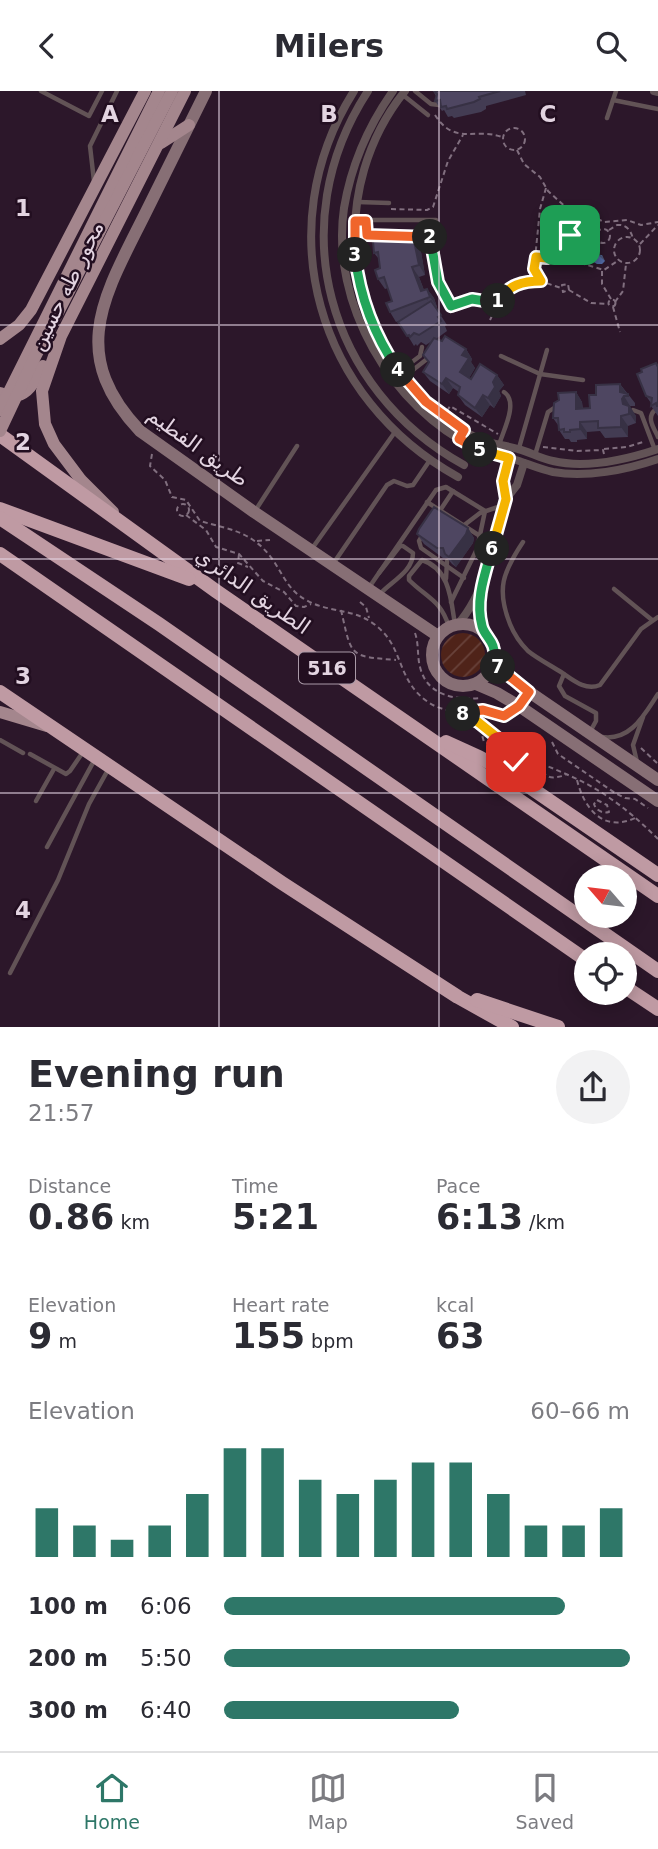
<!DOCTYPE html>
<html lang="en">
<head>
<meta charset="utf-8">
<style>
  body { margin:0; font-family:"DejaVu Sans",Vazirmatn,sans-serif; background:#f2f2f3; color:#2b2b33; height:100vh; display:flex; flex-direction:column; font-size:26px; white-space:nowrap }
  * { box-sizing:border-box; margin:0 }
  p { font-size:23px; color:#7c7c81 }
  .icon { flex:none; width:38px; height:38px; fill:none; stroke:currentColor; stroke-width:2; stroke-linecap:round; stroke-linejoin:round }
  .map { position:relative; height:936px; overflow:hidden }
  .details { display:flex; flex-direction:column; background:#fff; flex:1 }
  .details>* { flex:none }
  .needle { width:46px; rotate:298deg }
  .tools { position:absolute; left:574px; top:774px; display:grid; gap:14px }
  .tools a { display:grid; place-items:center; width:63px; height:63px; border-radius:50%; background:#fff; box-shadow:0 4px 18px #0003; font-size:35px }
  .pin { position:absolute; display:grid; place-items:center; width:60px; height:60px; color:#fff; margin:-30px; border-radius:14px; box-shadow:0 4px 10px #0006 }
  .km { position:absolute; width:35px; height:35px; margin:-18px; border-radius:50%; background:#222; color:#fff; font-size:19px; line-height:35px; text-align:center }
  .round { display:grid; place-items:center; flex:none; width:74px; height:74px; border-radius:37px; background:#f2f2f3 }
  .headline { display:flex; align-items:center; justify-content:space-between; height:119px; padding:0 28px }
  h1 { font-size:38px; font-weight:700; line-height:52px }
  .metrics { display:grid; grid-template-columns:repeat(3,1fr); gap:10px; height:119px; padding:7px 28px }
  .metrics div { display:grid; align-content:center }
  .metrics b { font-size:35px; font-weight:700 }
  .metrics small { font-size:19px; font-weight:400 }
  .metrics p { font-size:19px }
  .chart { height:196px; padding:14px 28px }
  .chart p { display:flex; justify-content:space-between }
  .chart svg { width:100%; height:126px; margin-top:7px; stroke:#2e7768; stroke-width:6 }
  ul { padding:0 28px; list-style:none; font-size:23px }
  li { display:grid; grid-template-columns:112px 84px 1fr; align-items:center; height:52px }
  li i { height:18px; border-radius:9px; background:#2e7768 }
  header { display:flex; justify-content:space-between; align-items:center; height:91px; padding:0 28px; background:#fff; font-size:32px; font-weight:700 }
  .tabs { display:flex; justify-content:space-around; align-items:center; height:98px; border-top:2px solid #e1e1e2; background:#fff; font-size:19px; color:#7c7c81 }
  .tabs a { display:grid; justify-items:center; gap:4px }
  .tabs .active { color:#2e7768 }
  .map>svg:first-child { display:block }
  .garden { fill:url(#garden-furrows) }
  .water { fill:url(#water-waves) }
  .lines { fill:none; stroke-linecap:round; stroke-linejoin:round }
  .path { stroke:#816f7f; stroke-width:2; stroke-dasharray:5 3.5; stroke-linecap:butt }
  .lane { stroke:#625356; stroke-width:4.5 }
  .street { stroke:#625356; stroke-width:8 }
  .secondary { stroke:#876f75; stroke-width:12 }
  .primary { stroke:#a4868d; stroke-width:12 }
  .highway { stroke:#bf9aa3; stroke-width:14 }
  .primary-bridge { stroke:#a4868d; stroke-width:12 }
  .wall { fill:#433c53 }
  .shaded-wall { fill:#373144 }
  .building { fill:#4e4661; stroke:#373144; stroke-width:2 }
  .split-1-casing { stroke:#fff; stroke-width:14 }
  .split-2-casing { stroke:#fff; stroke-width:14 }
  .split-3-casing { stroke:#fff; stroke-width:14 }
  .split-4-casing { stroke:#fff; stroke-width:14 }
  .split-5-casing { stroke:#fff; stroke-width:14 }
  .split-6-casing { stroke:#fff; stroke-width:14 }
  .split-7-casing { stroke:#fff; stroke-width:14 }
  .split-8-casing { stroke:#fff; stroke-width:14 }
  .split-9-casing { stroke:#fff; stroke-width:14 }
  .split-1 { stroke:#f5b400; stroke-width:9 }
  .split-2 { stroke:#22a559; stroke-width:9 }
  .split-3 { stroke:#f0652b; stroke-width:9 }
  .split-4 { stroke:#22a559; stroke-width:9 }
  .split-5 { stroke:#f0652b; stroke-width:9 }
  .split-6 { stroke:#f5b400; stroke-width:9 }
  .split-7 { stroke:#22a559; stroke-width:9 }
  .split-8 { stroke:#f0652b; stroke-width:9 }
  .split-9 { stroke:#f5b400; stroke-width:9 }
  .grid { fill:none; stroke:#e3d4e1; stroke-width:2; stroke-opacity:0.55 }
  .labels { text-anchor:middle; stroke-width:5; stroke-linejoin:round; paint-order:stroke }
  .shield { fill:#220e20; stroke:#a999a7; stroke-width:2 }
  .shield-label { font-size:19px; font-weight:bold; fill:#e3d4e1 }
  .street-label { font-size:21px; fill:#e3d4e1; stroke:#220e20 }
  .grid-label { font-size:23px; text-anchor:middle; font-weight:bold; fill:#e3d4e1; stroke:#220e20; stroke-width:5; stroke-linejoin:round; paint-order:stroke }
</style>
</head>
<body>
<header><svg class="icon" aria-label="back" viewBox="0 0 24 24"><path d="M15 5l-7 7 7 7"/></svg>Milers<svg class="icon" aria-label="search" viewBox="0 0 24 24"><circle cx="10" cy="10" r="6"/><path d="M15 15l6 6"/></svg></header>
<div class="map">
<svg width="658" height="936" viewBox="0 0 658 936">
  <defs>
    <pattern id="garden-furrows" width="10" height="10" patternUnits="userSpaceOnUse" patternTransform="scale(1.75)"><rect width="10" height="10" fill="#4f2319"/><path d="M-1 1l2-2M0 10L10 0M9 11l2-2" fill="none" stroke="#68423a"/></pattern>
    <pattern id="water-waves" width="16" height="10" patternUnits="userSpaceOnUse" patternTransform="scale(1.75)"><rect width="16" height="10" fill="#526ba6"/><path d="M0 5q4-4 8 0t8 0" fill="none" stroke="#4b5675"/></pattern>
  </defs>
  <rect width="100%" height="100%" fill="#2c172a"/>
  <circle class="garden" cx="463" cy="564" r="22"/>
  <path class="water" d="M593,133L595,135V140L585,147C580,162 591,163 602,164L605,170L602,173H597L585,166H572L568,159C572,151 580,150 583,141L591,138Z"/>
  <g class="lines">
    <g class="path">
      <path d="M435,24C455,55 474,36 502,46"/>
      <circle cx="514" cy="48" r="11"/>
      <path d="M517,59L524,73L540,86L548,100L570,120L592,125L604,131L627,129L641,134L658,131"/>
      <path d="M546,97L540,118L534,178L543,191L561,197"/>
      <path d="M391,118L427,119L433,116L448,70L463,44"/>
      <circle cx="568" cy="140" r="4.5"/>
      <circle cx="603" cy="145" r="7"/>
      <path d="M574,139L581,131L591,125"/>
      <path d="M609,139L617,134C626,133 631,139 633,148"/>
      <path d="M411,144H426L431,147L438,191L451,215L472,208L497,212"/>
      <path d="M567,145L563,151L561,161L568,172L584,173L604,179L619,169"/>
      <circle cx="627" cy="159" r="13"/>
      <path d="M640,153L658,134"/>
      <path d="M536,166L547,167L560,161"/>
      <path d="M602,180V193L611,208"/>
      <path d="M569,199L568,193L562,194L563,201L569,199L591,212L608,213"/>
      <circle cx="612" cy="212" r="3.5"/>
      <path d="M615,211L623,200L626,173"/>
      <path d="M613,216L620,241"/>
      <path d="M490,229C503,203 504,190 539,190"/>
      <path d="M447,320L450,315L498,343"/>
      <path d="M543,356L577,360L603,359L604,363"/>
      <path d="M604,358L627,356L643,351"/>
      <path d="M152,363L150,375L165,389L172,406L186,409L200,430C231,439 252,440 273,469C283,484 289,500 306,509C333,524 358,515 383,541C403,562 399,591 428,611C442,621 458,619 472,627C486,635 496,648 510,657C534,671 562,680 587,693C613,707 637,727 658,748"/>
      <circle cx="183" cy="419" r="6"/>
      <path d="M186,424L206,439L216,456L239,463L263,490L284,501L296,515L304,516L311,513"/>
      <path d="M257,450L270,449"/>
      <path d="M239,463L238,472L248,476"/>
      <path d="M360,511L366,516L369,527"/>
      <path d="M341,519C352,566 348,565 396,569"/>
      <path d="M415,542C419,553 417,565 420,576C427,605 455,609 480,607"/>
      <path d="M461,622L478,618L504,625L510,622"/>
      <path d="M484,637L482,644L484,651L493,654L501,651"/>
      <path d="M552,651L558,663L615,702L625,707L635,708L648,717"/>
      <path d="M509,657L510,665L516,671L531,669"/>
      <path d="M641,657L658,673"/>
      <path d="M540,672C544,689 552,688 566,684"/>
      <path d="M577,689C584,717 603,742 635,727"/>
      <path d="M597,709L607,714L609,721C602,723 596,719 594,713Z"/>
    </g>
    <g class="lane">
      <path d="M41,0L89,25L102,0"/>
      <path d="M415,0L431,13L439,14"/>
      <path d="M403,4L428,24"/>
      <path d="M613,9L658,18"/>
      <path d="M607,27L616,0"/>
      <path d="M94,90L90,55L117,0"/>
      <path d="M358,111L389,112"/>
      <path d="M355,129H436"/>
      <path d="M355,147H381"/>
      <path d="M501,265L540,283L583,289"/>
      <path d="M400,280L420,265L422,256"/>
      <path d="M404,286L427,268"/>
      <path d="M633,319L641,322L655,359"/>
      <path d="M655,319C646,327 654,337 658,346"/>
      <path d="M499,354C503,340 519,311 504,301"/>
      <path d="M519,357L547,259"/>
      <path d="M535,364L548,321L554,317H560"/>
      <path d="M427,411L480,445"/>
      <path d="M255,420L297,355"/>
      <path d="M437,424L453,400"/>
      <path d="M463,435L480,422L504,414"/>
      <path d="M422,445L419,450L421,457L464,487"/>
      <path d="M523,451C503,481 496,498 510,533C514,543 520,552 528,560C538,568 550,574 561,581C573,589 585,600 600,594L641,538L658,526"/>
      <path d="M311,459L395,341"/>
      <path d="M333,473L387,394L394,390L407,395L413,394L430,369"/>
      <path d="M446,488L447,470"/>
      <path d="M370,495L436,399L446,396L485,420L477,458L451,511"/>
      <path d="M614,498L652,529"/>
      <path d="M379,504C390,491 413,481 413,462L403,455H400L379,482"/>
      <path d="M449,536C441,509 427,507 409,489V485L422,469C450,478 451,509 455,534"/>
      <path d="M564,583L559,595L565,605L596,622V630L591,639"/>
      <path d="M602,646C631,650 644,624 658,603"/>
      <path d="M0,649L23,662"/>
      <path d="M30,663L66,683L70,680L83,661"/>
      <path d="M637,671L633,654L643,626"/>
      <path d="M36,710L54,678"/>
      <path d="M47,756L95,668"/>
      <path d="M10,882L58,789L89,713L109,677"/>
    </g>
    <g class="street">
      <path d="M354,0C267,138 318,309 458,386"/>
      <path d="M368,0C281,133 327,298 464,374"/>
      <path d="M393,0C369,34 351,75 344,117C330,212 391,317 477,358C488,364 501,365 513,368C526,372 539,378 553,381C586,387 626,379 658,368"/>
      <path d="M405,0C329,94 340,239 433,317C447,329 464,342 482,349C493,354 506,354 518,358C530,361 541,368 553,370C587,378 625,369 658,358"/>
      <path d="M654,0L658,1"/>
      <path d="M506,408L517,394L524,372"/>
      <path d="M480,504L483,540"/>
      <path d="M458,533C486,501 496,449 506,408L503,396L509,367"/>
    </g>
    <g class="secondary">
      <path d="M206,0C185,42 164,84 144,125C104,205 67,263 140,340L254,421L438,545"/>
      <circle cx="463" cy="564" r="31"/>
      <path d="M494,571L522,596L658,689"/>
      <path d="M476,593L497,602L519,615L658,710"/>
    </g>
    <g class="primary">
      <path d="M161,52L189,34"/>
      <path d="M0,248L19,234L31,219L145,0"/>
      <path d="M0,302C23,313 34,293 43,275"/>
      <path d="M113,421L81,389L54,353L45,333L42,300L61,245L185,0"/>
      <path d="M0,621L47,635"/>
    </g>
    <g class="highway">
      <path d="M0,344L216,500L658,805"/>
      <path d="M0,418L189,488"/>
      <path d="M0,427L159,533L658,880"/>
      <path d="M0,463L586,869"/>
      <path d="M0,601L282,792L458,906L512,936"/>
      <path d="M446,651L479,666L515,686L658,784"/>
      <path d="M625,896L658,918"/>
      <path d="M477,909L558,936"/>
    </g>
    <g class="primary-bridge">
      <path d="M0,319L159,0"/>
      <path d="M0,340L34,268L172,0"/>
    </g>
  </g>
  <g class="wall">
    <path d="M433,0H525L526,4L486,15V18L481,21L454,27L452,25L448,26L444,19L442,20L435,10L436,5Z"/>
    <path d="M409,140L420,155L425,184L419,186L424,199L427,198L434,207L437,216L436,217L447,234L445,235L447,240L436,248L466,258L472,268L471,271L475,277L469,287L471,288L497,284L504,294L499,300L501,305L494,317L490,314L482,326L465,314L458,304L459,301L453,297L449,303L430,290L423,281L429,272L423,264L432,250L426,254L421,251L417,255L416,253L414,255L399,230L396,231L390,221L392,210L388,197L385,198L378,188L380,177L379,168L374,162Z"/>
    <path d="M656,272L658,274V325L651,315V312L646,305Z"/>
    <path d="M620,293L635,312V315H631L629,316L636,325V332L628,335V346L605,347L600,340L587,341V348L577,349V351H571L569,348H565L559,339L558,334L553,327L576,301L582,311L583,318L590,317Z"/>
    <path d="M468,437L474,447L473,452L456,476L452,473L447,467H443L424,453L417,443Z"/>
  </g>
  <g class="shaded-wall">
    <path d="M409,140L420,155L425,184L419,174L410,145Z"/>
    <path d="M412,176L419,186L428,210L421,200Z"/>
    <path d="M427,198L434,207L437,216L430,206Z"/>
    <path d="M466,258L472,268L471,271L475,277L467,291L460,281L462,264Z"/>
    <path d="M497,284L504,294L499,300L501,305L494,317L488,307L493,291Z"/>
    <path d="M446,287L453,297L449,303L442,293Z"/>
    <path d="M620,293L627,303L624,305L636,325V332L623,313L620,301Z"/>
    <path d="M576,301L582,311L583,327L576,318Z"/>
    <path d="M483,304L490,314L482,326L475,317Z"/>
    <path d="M621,325L628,335V346L621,336Z"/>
    <path d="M580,331L587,341V348L580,338Z"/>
    <path d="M468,437L474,447L473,452L456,476L449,466Z"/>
  </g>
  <g class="building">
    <path d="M434,0H500L479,6L480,8L474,11L447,18L446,15L441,16L440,9L435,10L437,3Z"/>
    <path d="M409,140L410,145H413L419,174L412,176L421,200L427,198L430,206L390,221L386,212L392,210L384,186L378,188L375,179L380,177L378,161L374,162L373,150L376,149L375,144Z"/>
    <path d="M431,210L441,224L438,226L441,230L419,244L414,242L410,246L409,244L407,245L398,231Z"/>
    <path d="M445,245L466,258L462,264L469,267L460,281L471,288L480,273L497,284L493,291L495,296L488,307L483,304L475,317L458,304L460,296L446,287L442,293L423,281L429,271L423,264L434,247L442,250Z"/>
    <path d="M656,272L658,276V315H657L656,312L651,315L652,307L646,305L637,283L642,281L641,278Z"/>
    <path d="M620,293V301L628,303V305H624L622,308L623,313L629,315V323L621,325V336L598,337V330L580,331V338L570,339V341H564V338L559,339L558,327H553L554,312L559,309L558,302L576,301V318L590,317L589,304H596V294Z"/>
    <path d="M434,416L468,437L466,443L449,466L445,463L443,457H437L417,443L419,438Z"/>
  </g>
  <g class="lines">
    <defs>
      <path id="split-1" d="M498,210C508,194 523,190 541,190L534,178L536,166L547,167L561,161L563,151L570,144"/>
      <path id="split-2" d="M430,146L438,191L451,215L472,208L497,212L498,210"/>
      <path id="split-3" d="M355,164V130H366L367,144L430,146"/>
      <path id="split-4" d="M355,164C360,207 374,244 398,279"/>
      <path id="split-5" d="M398,279L426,311L464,339L459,348L480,359"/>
      <path id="split-6" d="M480,359L509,367L503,390L506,408L492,458"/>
      <path id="split-7" d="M492,458C485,483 475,509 482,535C484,543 490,547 493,555C496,563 492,569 498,576"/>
      <path id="split-8" d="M463,623L460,622L483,619L504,625L519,615L529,601L498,576"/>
      <path id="split-9" d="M463,623L478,631L509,656L510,664L516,671"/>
    </defs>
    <use href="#split-1" class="split-1-casing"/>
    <use href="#split-2" class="split-2-casing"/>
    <use href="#split-3" class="split-3-casing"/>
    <use href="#split-4" class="split-4-casing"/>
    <use href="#split-5" class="split-5-casing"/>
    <use href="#split-6" class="split-6-casing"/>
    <use href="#split-7" class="split-7-casing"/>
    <use href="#split-8" class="split-8-casing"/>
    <use href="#split-9" class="split-9-casing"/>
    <use href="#split-1" class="split-1"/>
    <use href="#split-2" class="split-2"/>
    <use href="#split-3" class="split-3"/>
    <use href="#split-4" class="split-4"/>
    <use href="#split-5" class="split-5"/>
    <use href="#split-6" class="split-6"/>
    <use href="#split-7" class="split-7"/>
    <use href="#split-8" class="split-8"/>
    <use href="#split-9" class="split-9"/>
  </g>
  <path class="grid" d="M219,0V936M439,0V936M0,234H658M0,468H658M0,702H658"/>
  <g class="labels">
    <rect class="shield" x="299" y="561.5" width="56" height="31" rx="5"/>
    <g class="shield-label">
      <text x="327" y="584">516</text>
    </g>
    <g class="street-label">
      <text transform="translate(67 195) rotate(-64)" y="7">محور طه حسين</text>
      <text transform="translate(198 356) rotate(36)" y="7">طريق الفطيم</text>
      <text transform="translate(253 500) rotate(35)" y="7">الطريق الدائري</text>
    </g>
  </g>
  <g class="grid-label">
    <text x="110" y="31">A</text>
    <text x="329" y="31">B</text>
    <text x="548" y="31">C</text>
    <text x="23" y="125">1</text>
    <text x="23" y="359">2</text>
    <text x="23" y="593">3</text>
    <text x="23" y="827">4</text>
  </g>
</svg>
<div class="tools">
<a><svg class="needle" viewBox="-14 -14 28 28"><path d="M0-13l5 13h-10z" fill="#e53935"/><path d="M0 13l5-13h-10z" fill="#7c7c81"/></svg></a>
<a><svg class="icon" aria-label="locate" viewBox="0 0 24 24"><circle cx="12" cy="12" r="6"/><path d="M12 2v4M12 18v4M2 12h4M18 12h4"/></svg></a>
</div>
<div class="pin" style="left:570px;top:144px;background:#1e9e55"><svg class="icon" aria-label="arrive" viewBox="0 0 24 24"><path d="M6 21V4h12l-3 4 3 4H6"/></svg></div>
<div class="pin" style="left:516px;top:671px;background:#d93025"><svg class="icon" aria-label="check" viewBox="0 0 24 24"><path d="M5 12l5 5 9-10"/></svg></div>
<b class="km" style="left:498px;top:210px">1</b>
<b class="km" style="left:430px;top:146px">2</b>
<b class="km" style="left:355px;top:164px">3</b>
<b class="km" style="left:398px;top:279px">4</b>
<b class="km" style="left:480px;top:359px">5</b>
<b class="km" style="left:492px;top:458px">6</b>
<b class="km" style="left:498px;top:576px">7</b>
<b class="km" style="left:463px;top:623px">8</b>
</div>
<section class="details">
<div class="headline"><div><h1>Evening run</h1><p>21:57</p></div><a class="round"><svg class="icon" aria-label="share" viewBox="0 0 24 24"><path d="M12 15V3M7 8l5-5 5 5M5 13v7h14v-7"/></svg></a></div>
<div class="metrics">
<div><p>Distance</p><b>0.86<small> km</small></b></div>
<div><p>Time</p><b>5:21</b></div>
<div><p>Pace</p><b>6:13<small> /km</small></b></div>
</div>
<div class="metrics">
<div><p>Elevation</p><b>9<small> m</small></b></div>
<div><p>Heart rate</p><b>155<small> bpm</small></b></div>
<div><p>kcal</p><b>63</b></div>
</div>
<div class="chart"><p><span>Elevation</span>60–66 m</p>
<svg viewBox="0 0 160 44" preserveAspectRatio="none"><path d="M5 44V27M15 44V33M25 44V38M35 44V33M45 44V22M55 44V6M65 44V6M75 44V17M85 44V22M95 44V17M105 44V11M115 44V11M125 44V22M135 44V33M145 44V33M155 44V27"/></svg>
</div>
<ul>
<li><b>100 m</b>6:06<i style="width:84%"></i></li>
<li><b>200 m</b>5:50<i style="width:100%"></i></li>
<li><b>300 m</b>6:40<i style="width:58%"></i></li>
</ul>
</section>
<nav class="tabs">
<a class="active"><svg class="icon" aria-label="home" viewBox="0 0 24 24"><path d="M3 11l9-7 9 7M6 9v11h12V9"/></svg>Home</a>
<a><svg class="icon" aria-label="map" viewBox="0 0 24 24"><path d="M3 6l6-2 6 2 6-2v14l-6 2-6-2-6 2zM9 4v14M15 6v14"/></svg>Map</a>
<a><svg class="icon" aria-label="saved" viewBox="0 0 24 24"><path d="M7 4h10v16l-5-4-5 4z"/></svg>Saved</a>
</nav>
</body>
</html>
